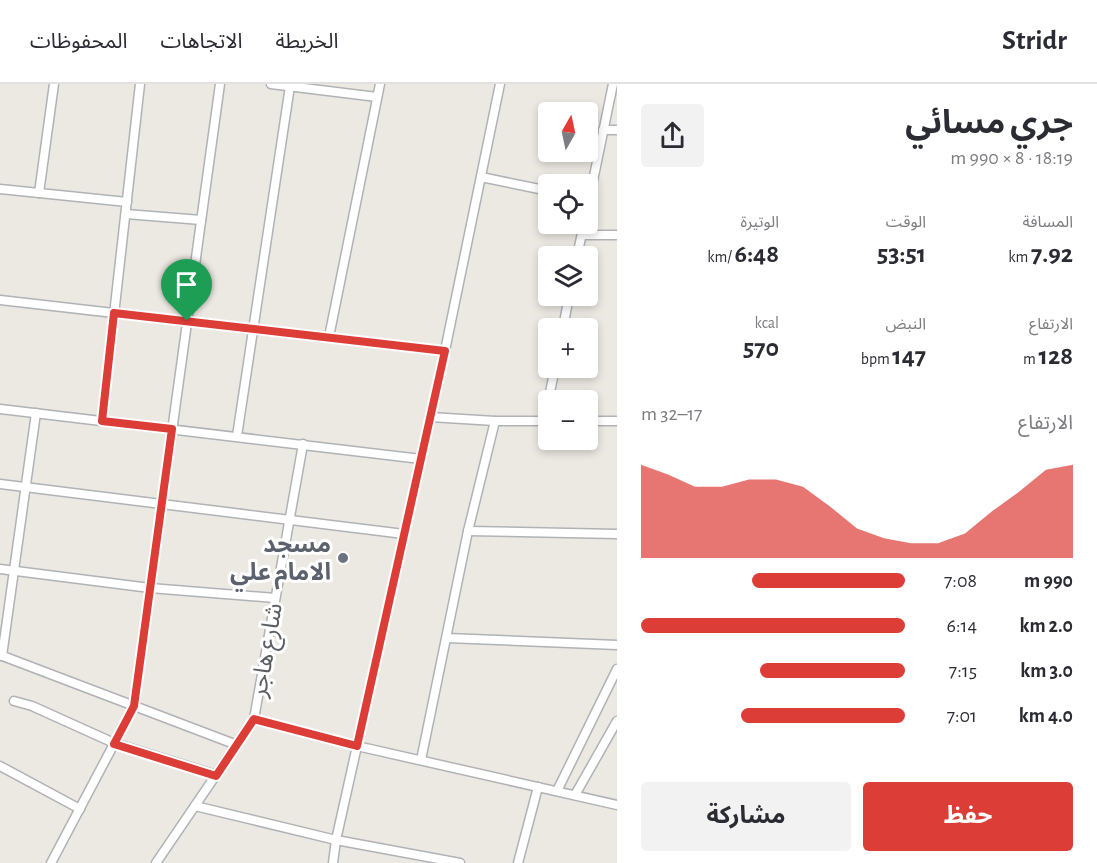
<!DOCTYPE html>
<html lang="ar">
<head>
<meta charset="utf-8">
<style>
  body { margin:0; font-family:"Alegreya Sans","Noto Sans Arabic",sans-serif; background:#f2f2f3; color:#2b2b33; direction:rtl; height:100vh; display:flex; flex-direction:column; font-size:22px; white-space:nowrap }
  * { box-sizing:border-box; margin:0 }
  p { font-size:20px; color:#7c7c81 }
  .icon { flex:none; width:33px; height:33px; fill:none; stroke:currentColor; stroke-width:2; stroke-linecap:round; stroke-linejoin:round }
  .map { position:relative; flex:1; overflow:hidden; direction:ltr }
  .panel { display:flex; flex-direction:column; background:#fff; width:480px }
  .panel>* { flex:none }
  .needle { width:39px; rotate:9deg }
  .fabs { position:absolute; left:538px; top:18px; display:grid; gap:12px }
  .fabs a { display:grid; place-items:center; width:60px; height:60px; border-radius:6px; background:#fff; box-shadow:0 3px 9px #0003; font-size:30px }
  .pin { position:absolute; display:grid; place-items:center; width:51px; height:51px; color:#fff; margin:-62px -26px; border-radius:50% 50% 50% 0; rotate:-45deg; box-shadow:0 0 6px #0007 }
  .pin .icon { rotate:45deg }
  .round { display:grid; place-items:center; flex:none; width:63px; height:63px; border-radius:6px; background:#f2f2f3 }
  .headline { display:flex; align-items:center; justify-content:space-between; height:102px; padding:0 24px }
  h1 { font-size:33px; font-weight:700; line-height:45px }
  .metrics { display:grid; grid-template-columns:repeat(3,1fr); gap:9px; height:102px; padding:6px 24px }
  .metrics div { display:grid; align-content:center }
  .metrics b { font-size:26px; font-weight:700 }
  .metrics small { font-size:16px; font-weight:400 }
  .metrics p { font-size:16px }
  .chart { height:168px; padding:12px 24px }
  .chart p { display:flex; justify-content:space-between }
  .chart svg { width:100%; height:108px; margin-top:6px; fill:#dd3d37; opacity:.7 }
  .action { display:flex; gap:12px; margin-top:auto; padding:12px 24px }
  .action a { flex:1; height:69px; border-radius:6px; background:#dd3d37; color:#fff; font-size:24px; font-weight:700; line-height:69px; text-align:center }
  .action a+a { background:#f2f2f3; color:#2b2b33 }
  ul { padding:0 24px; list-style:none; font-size:20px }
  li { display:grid; grid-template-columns:96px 72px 1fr; align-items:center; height:45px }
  li i { height:15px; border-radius:8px; background:#dd3d37 }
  header { display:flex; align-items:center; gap:36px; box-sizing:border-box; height:84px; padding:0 30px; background:#fff; border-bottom:2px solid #e1e1e2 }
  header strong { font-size:28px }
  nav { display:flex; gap:33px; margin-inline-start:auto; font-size:21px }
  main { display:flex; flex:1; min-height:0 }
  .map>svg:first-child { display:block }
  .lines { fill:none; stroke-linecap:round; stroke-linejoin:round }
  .street-casing { stroke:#afb3b6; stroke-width:11 }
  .street { stroke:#fff; stroke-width:8 }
  .route-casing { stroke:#fff; stroke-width:12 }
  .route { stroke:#dd3d37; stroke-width:8 }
  .worship-dot { fill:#6b7280; stroke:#fff; stroke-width:2 }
  .labels { text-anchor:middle; stroke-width:6; stroke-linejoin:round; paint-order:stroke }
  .worship-label { font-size:24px; font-weight:bold; fill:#5b616d; stroke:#fff; text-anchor:end }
  .street-label { font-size:24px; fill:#5a5e62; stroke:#fff }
</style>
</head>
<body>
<header>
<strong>Stridr</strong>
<nav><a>الخريطة</a><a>الاتجاهات</a><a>المحفوظات</a></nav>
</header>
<main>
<section class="panel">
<div class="headline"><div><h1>جري مسائي</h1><p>18:19 · 8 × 990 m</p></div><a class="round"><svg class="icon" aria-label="share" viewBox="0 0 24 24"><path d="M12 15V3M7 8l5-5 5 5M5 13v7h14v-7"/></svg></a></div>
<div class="metrics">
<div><p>المسافة</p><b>7.92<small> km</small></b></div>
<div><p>الوقت</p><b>53:51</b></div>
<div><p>الوتيرة</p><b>6:48<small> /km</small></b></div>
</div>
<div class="metrics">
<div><p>الارتفاع</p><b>128<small> m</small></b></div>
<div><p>النبض</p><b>147<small> bpm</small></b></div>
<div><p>kcal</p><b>570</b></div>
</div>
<div class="chart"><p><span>الارتفاع</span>17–32 m</p>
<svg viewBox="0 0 160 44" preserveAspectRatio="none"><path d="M0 44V6L10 10L20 15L30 15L40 12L50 12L60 15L70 23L80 32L90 36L100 38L110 38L120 34L130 25L140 17L150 8L160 6V44z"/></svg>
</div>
<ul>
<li><b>990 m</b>7:08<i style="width:58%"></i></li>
<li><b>2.0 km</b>6:14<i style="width:100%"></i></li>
<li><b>3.0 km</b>7:15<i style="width:55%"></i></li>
<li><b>4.0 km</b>7:01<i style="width:62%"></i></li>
</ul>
<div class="action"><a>حفظ</a><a>مشاركة</a></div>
</section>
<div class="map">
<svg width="617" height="779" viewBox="0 0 617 779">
  <rect width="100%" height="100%" fill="#ece9e2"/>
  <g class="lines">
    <defs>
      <g id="street">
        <path d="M271,0L377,13"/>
        <path d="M603,46H617"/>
        <path d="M481,93L549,107"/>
        <path d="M0,105L127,118"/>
        <path d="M39,109L54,0"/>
        <path d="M588,121L613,0"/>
        <path d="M126,130L201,136"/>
        <path d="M582,151H617"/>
        <path d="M577,172L584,140"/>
        <path d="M0,216L445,267"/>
        <path d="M563,244L569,212"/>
        <path d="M329,253L380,0"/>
        <path d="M0,325L421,375"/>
        <path d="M430,333L495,337H549"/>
        <path d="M102,337L140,0"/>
        <path d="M544,337L555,284"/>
        <path d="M588,337H617"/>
        <path d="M237,352L290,2"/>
        <path d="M0,400L404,450"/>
        <path d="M468,447L617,450"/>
        <path d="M0,485L150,504L275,514"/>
        <path d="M447,554L617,561"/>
        <path d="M0,571L237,661"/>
        <path d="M2,572L36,329"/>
        <path d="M14,617L32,622L114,659L216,691"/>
        <path d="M254,635L357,662L617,721"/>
        <path d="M421,676L468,447L495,337"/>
        <path d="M0,682L80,725"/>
        <path d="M557,707L617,585"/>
        <path d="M575,711L617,637"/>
        <path d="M195,722L336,756L460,779"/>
        <path d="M51,779L134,622L220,0"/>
        <path d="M156,779L254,635L303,360"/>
        <path d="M333,779L336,756L441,286L500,0"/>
        <path d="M518,779L538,703"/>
      </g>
    </defs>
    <use href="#street" class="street-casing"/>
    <use href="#street" class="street"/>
  </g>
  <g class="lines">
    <defs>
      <path id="route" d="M114,229L445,267L357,662L254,635L216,692L114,660L134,622L172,345L102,337Z"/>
    </defs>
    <use href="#route" class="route-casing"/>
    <use href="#route" class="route"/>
  </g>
  <circle class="worship-dot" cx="343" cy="474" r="6"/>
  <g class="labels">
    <g class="worship-label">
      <text x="331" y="468">مسجد<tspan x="331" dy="28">الامام علي</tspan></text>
    </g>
    <g class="street-label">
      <text transform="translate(266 566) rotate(-80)" y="8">شارع هاجر</text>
    </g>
  </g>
</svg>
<div class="fabs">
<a><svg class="needle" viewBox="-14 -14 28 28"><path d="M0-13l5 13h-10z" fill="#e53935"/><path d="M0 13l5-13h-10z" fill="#7c7c81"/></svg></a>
<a><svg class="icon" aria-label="locate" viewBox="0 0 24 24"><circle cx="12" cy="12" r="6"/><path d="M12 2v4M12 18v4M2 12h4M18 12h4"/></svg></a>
<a><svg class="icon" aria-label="layers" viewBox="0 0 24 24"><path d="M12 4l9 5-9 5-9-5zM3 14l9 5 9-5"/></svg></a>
<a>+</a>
<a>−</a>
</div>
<div class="pin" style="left:187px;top:237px;background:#1e9e55"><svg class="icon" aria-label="arrive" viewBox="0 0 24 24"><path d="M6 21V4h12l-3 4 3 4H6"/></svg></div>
</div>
</main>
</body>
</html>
